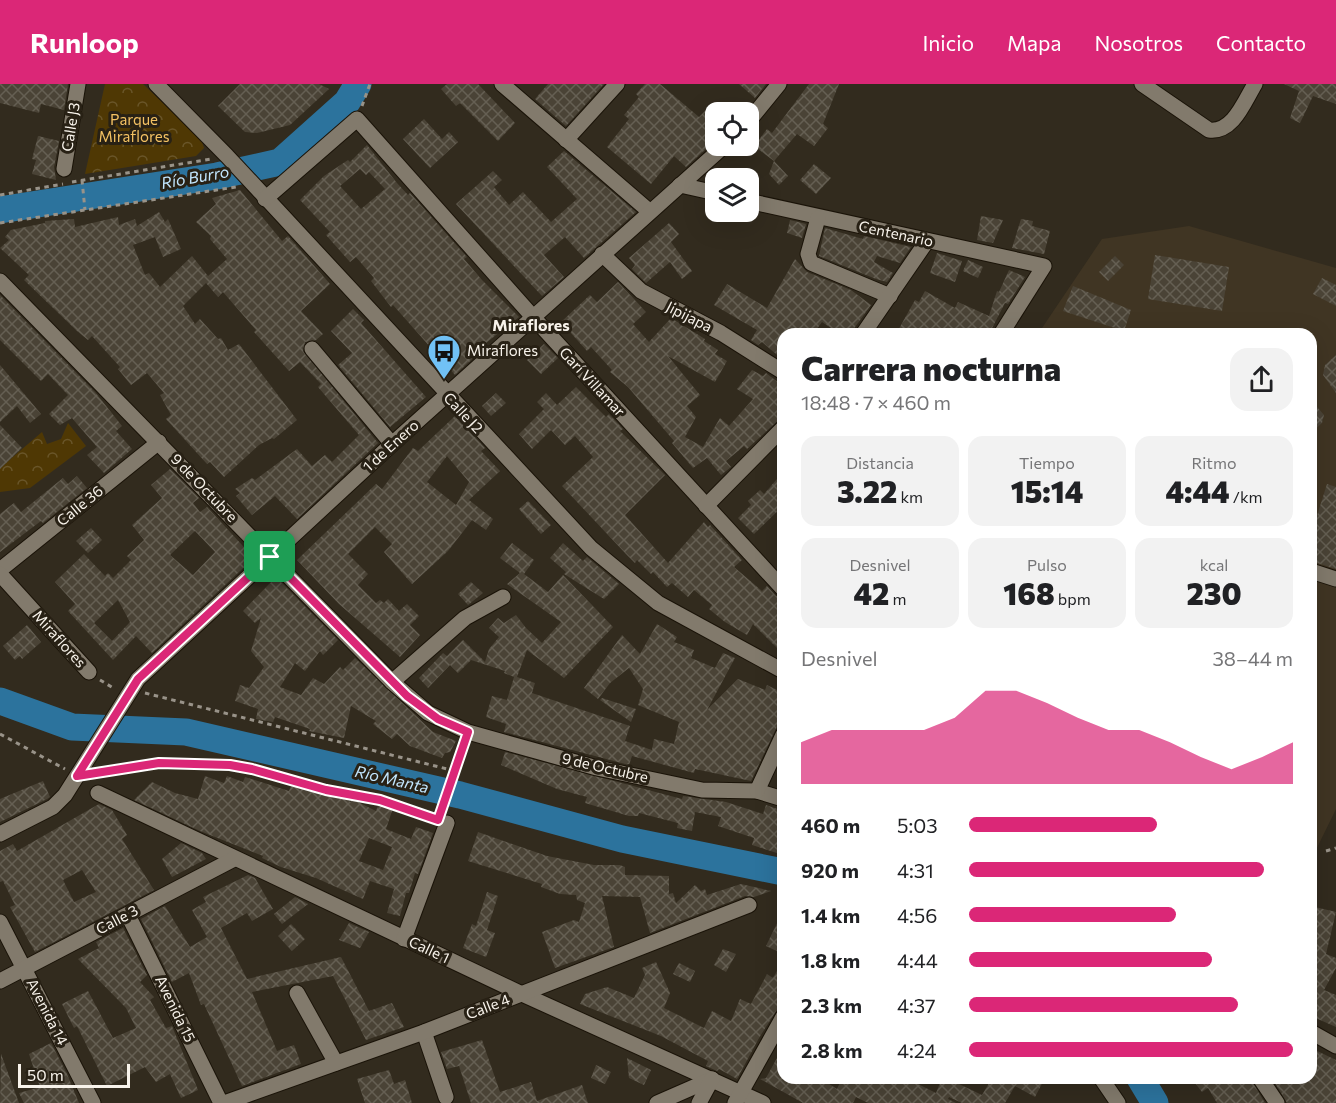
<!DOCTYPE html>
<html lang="es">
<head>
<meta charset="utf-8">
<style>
  body { margin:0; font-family:Commissioner,sans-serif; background:#f2f2f2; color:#202124; height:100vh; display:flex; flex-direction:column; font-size:22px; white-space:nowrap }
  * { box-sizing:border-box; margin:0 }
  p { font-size:20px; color:#757577 }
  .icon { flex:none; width:33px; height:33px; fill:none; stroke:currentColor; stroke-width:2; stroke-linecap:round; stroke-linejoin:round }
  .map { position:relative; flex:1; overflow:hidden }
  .drawer { position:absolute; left:777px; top:244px; width:540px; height:756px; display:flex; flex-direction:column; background:#fff; border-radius:18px; box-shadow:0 6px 24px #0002 }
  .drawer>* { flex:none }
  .fabs { position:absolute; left:705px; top:18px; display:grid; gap:12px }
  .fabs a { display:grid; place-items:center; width:54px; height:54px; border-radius:12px; background:#fff; box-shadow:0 6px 24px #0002; font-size:30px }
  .scale { position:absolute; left:18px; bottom:15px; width:112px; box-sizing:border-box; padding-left:6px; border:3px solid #f8f3eb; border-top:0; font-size:16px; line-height:21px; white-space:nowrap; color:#f8f3eb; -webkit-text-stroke:4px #282115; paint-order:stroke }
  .pin { position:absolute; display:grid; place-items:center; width:51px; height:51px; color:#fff; margin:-26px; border-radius:12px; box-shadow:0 3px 9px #0006 }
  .round { display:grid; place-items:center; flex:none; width:63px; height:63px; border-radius:18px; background:#f2f2f2 }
  .overview { display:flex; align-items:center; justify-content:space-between; height:102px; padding:0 24px }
  h1 { font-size:33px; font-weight:800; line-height:45px }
  .figures { display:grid; grid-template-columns:repeat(3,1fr); gap:9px; height:102px; padding:6px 24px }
  .figures div { display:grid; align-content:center; border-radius:15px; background:#f2f2f2; text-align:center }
  .figures b { font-size:30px; font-weight:800 }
  .figures small { font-size:16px; font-weight:400 }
  .figures p { font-size:16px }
  .chart { height:168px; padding:12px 24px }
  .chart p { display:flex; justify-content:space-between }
  .chart svg { width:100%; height:108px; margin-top:6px; fill:#db2777; opacity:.7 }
  ul { padding:0 24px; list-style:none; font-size:20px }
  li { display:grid; grid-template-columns:96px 72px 1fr; align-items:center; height:45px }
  li i { height:15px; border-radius:8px; background:#db2777 }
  header { display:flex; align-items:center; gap:36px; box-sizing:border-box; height:84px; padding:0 30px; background:#db2777; color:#fff }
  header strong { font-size:28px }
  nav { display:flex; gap:33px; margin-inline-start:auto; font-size:21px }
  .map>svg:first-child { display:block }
  .built { fill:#403523 }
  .forest { fill:url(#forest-crowns) }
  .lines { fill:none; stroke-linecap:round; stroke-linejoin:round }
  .river { stroke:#2c739d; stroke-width:27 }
  .building { fill:url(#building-cross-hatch); fill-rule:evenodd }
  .minor-casing { stroke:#1a1308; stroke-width:17 }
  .path { stroke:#999389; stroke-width:3; stroke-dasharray:4.5 4.5; stroke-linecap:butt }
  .minor { stroke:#827a6c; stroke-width:15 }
  .route-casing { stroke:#fff; stroke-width:12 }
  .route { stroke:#db2777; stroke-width:8 }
  .labels { text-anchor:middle; stroke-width:6; stroke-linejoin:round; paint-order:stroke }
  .park-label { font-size:15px; fill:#f4c263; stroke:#282115 }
  .street-label { font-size:15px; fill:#f8f3eb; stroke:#282115 }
  .poi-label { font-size:15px; fill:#f8f3eb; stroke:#282115; text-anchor:start }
  .water-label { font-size:16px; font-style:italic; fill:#c2e6fe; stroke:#282115 }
  .neighbourhood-label { font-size:16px; font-weight:bold; fill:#f8f3eb; stroke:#282115 }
</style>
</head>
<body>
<header>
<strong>Runloop</strong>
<nav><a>Inicio</a><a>Mapa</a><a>Nosotros</a><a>Contacto</a></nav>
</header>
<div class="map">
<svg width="1336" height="1019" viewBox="0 0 1336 1019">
  <defs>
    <pattern id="forest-crowns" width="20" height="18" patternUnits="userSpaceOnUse" patternTransform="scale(1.5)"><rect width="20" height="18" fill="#4f3804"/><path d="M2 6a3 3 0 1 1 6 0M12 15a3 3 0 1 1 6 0" fill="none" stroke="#695529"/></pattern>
    <pattern id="building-cross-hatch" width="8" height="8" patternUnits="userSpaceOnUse" patternTransform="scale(1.5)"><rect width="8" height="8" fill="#4a4336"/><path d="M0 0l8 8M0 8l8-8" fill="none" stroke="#655f53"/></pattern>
  </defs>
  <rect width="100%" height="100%" fill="#322b1e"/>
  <path class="built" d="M1189,142L1336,184V725L1311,776V250H1038L1102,155Z"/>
  <g class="forest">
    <path d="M105,0H143L201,55L204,64L196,72L85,90Z"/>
    <path d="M68,339L86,362L30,404L0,408V384L42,348L47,360L61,355Z"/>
  </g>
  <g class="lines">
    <g class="river">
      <path d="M0,126L217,92L280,78L347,18L358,0"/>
      <path d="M0,617L72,643L186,648L460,711L622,755L783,788"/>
      <path d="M1140,994L1155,1019"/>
    </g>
  </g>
  <g class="building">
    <path d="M0,0H68L64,26L41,20L39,29L0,19Z"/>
    <path d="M240,0H319L329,5L290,41L257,49L245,48L218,22Z"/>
    <path d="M447,0H478L515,39L498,57L460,19L456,22L441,5Z"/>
    <path d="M548,0H604L566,42L535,15Z"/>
    <path d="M645,0H660L699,33L709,23L716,30V56L686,83L674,72L651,100L607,63L629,35L624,31L639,13L636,10Z"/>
    <path d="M739,0H766L755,14Z"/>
    <path d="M809,0H839L823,40L828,44L814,62L797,50L774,77L754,62L767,45L772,49Z"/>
    <path d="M1284,0H1336V20L1313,12L1300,39L1290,34L1299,7Z"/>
    <path d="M424,35L442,55L449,48L458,58L430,84L403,55Z"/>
    <path d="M38,52L59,57L54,83L56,96L32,90L36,76L32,75Z"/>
    <path d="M367,61L397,99L408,111L410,109L467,173L464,175L482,196L519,233L481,263L483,265L455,291L393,221L391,223L371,197L374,194L356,173L350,178L326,151L330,148L300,116L324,92L348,76L350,78ZM360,85L366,91L369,88L385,105L361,125L340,102Z"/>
    <path d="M564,67L636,128L584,174L565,153L544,171L564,193L542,212L456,120L493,87L502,96L494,103L509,121L523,108L551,138L577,115L547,83Z"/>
    <path d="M774,77L788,92L779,101L769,90Z"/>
    <path d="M814,80L831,94L816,110L800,96Z"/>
    <path d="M240,106L282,157L288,152L330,200L301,227L323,250L316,256L305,258L303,267L378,359L297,435L275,412L252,431L236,412L240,409L235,405L252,394L255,396L297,365L312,382L325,371L332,378L359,351L318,303L321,300L300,278L289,287L254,248L256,246L223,208L218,213L206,199L183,222L195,240L200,235L218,255L221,254L228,266L239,260L297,336L274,355L272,354L259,361L224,393L210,378L207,380L166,335L171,331L160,311L164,309L147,289L131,301L118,285L120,283L92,252L88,256L77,247L24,196L29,191L0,164L9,156L5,153L11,146L45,139V137L74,135L75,143L118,133L119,141L135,135L137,142L159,128L165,138L168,135L181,165L163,173L155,153L133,161L145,191L149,189L160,203L192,172L208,192L227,175L210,155L211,152L196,138L216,120L212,114Z"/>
    <path d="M981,132L1003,136L993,159L977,156Z"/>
    <path d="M1021,135L1033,137L1032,142L1050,147L1044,170L1012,164Z"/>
    <path d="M790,136L806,140L802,154L787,149Z"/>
    <path d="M669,139L679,150L671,158L692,187L682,195L670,178L646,199L632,185L635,181L629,174Z"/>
    <path d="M825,144L863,155L864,152L911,163L900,179L877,172L874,178L893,189L887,198L876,195L819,172Z"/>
    <path d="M937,169L962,177L955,198L930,189Z"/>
    <path d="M1155,171L1229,183L1222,227L1148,215Z"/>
    <path d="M1115,172L1124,181L1108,197L1099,188Z"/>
    <path d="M795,175L807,188L851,206L871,221L850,250H840L822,238L813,250H783V276L762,258L758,261L751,256L757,246L714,221L727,200L767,224Z"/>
    <path d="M968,176L983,183L978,194L963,187Z"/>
    <path d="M1009,186L1025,193L1008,220L1005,219L989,250H964L954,245L951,250H896L915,216L919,218L925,207L955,224L958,218L989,232L997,207L999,208Z"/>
    <path d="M1322,194L1336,201V222L1313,210Z"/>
    <path d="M618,198L646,228L633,240L649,258L671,234L705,255L704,257L718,266L715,270L727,277L715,298L668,272L700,311L687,322L696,333L685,353L703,363L720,334L729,342L753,315L737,305L752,286L763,292L766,289L783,302V332L747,365L744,362L726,377L731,383L721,391L707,374L693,384L672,359L674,357L628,303L610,288L612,286L591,263L587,267L561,238L590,211L597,218Z"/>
    <path d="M1073,202L1131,226L1124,247L1063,227Z"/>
    <path d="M0,211L95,308L122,342L116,347L132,365L104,389L87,371L97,363L72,334L60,341L49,330L68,311L48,290L41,297L0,256Z"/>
    <path d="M353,225L364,236L361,239L426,313L390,343L338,281L352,269L331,247Z"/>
    <path d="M544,260L558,274L541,290L527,276Z"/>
    <path d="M1336,271V309L1323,291L1325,281Z"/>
    <path d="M0,281L41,330L30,339L17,322L0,338Z"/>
    <path d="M576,303L606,333L609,330L623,345L620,347L665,391L625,431L668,479L704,438L708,443L710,441L742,476L734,483L762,507L767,502L776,512L783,514V570L753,540L747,551L725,538L709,525L712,521L694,506L688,513L672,499L667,503L653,488L651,490L637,476L635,479L626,470L562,402L593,373L575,352L565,361L551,346L532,365L519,350L544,325L537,318L546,309L557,321Z"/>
    <path d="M496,309L506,319L491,332L482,322Z"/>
    <path d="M1311,316L1324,331L1322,339L1311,349Z"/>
    <path d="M455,332L485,364L481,367L500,387L469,416L493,435L486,446L472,436L448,467L412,500L384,468L392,460L375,443L348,470L368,490L358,501L376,519L380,516L384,519L388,515L399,527L407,520L419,532L410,541L420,551L400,573L339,520L297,476L376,400L382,405L413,364L418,367ZM447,372L469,398L456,421L427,398Z"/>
    <path d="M0,341L22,364L0,385Z"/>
    <path d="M170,385L199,414L193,419L200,428L207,423L254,474L152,569L136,552L113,576L68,527L75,520L55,498L84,470L105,492L108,489L113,494L131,476L127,472L144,456L132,441L162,414L151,401ZM195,447L215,468L193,491L170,471ZM118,516L130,538L112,557L94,539Z"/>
    <path d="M783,388V422L754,450L738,434L751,421L748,417L760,406L764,410Z"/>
    <path d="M77,392L87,404L43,439L41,437L0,468V430L14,419L21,428L63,394L68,400Z"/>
    <path d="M1327,400L1336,403V485L1311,477V451Z"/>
    <path d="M528,417L551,441L541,450L519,425Z"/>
    <path d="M91,444L102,456L88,469L76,457Z"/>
    <path d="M512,459L534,476L524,490L548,508L563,491L613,543L564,594L527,566L517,593L535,599L532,609L630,642L625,657L652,666L654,655L674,660L679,638L638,621L643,605L629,584L610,599L598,615L584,604L622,551L640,570L657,540L677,553L674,558L694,566L691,574L715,584L723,569L735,574L707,626L738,595L765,606L767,601L783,609V630L751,697L695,685L694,689L632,672L629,681L504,648L506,640L486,633L492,612L507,616L514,593L504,589L505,587L471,576L458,589L450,581L428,604L419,594L443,569L447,572L463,556L485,578L489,565L499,553L489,544L498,534L504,539L516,531L526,544L542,559L561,538L507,500L520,489L500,474Z"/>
    <path d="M563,459L583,477L587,473L619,500L604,515L564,490L566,488L550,474Z"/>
    <path d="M276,493L338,556L323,571L320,567L305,587L295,579L280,603L301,611L313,594L324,600L340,583L343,586L355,574L433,648L456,657L450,668L445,669L442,674L410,662L397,650L392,655L373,640L376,637L351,622L344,654L309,647L310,645L275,633L273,638L256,635L258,625L235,617L240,601L249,604L264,583L251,567L261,534L255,539L243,527Z"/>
    <path d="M471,498L483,509L468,521L458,510Z"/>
    <path d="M27,541L41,558L22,575L20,572L15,576L3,562Z"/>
    <path d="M602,614L636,625L631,638L600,616Z"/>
    <path d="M505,668L682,715L683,712L726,718L763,730L766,721L783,727V771L752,761L754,754L718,742L721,733L695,728L692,747L677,744L678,739L639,729L638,732H629L585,719L587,713L557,705L501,681Z"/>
    <path d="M205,692L224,699L227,692L243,698L245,693L289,707L292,699L340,715L341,713L351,718L352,715L376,727L379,719L393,724L386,745L411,755L416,743L433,749L418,790L415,789L409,809H406L400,832L387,829L394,805L370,797L363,815L316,794L281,783L262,774L263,772L200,747L134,716L152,698L175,709L198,715ZM369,754L392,763L383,786L359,777Z"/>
    <path d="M43,697L50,713L47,715L0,738V715Z"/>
    <path d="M99,720L112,726L127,751L122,755L154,806L35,868L10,823L15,821L3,797L0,798V767L13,760L17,767ZM82,786L96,808L74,818L63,796Z"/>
    <path d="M478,748L547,772L594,781H620L625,783V791L669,792V810L673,809L676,819L695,801L701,807L705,805L707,811L741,800L771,807L754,813L745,812L650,849L640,813L602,812L614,863L555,884L542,848L574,836L579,838L585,819L577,816L576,811L560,810L541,803L542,800L468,777Z"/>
    <path d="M181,759L202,769L206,775L172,793L162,775Z"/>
    <path d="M248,791L255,794L273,825L252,837L247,829L221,844L247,895L341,873L369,927L392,919L404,943L366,956L333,892L252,908L277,967L294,961L301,980L242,1002L204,920L201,921L189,889L172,898L141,835L165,822L190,863L207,853L192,826L206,818L203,813Z"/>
    <path d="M487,808L498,812L487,846L495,849L486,873L463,864L472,840L476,842Z"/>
    <path d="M295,813L308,820L282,840L274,830Z"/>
    <path d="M1311,822L1336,828L1326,870L1336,874V884L1324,906L1336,911V943L1311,932Z"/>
    <path d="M783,827V870L766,862Z"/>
    <path d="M349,839L369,848L360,864L339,856Z"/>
    <path d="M291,840L305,855L292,867L278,852Z"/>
    <path d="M123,844L147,891L140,898L154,913L150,916L166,944L172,942L198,1006L181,1014L170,990L156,998L145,983L107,1002L77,942L74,944L62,920L88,907L113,954L136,944L126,924L78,875L99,864L96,858Z"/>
    <path d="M723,865L736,870L726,888L714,881Z"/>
    <path d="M783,876V916L759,954L737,995L719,985L717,987L706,982L708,977L661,952L580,920L585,910L607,903L634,914L645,891L642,884L656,878L670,909L664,924L704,944L712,927L731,937L740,915L751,920L767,890L773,894Z"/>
    <path d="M679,879L695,887L690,898L673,890Z"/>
    <path d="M482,956L500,1008L531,998L537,1017L582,1001L588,1019H471L459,982L447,985L441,968Z"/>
    <path d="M51,959L67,990L79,1019H24L19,1009L40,1003L29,970Z"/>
    <path d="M783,963V994H820L837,1005L842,994H906L936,1009L942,994H962L959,1000L982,1011L992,994H1045L1035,1013L1015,1002L1005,1019H962L949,1013L948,1015L956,1019H868L856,1013L853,1019H803L760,995L766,994Z"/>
    <path d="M1311,964L1336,976V1019H1287L1272,994H1311Z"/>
    <path d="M1,970L19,1019H0Z"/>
    <path d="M627,974L651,986L644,1001L629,994Z"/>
    <path d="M596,981L611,988L605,1000L591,994Z"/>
    <path d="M389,986L394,1000L405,996L412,1019H365L357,995Z"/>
    <path d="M1191,994H1250L1265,1019H1217L1208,1004L1202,1008Z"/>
  </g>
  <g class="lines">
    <defs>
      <g id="minor">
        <path d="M156,0L227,72L591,464L658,519L783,587"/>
        <path d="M502,0L649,127"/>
        <path d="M1142,0L1209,46C1233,49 1244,18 1255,0"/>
        <path d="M748,38L779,0"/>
        <path d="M566,56L617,0"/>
        <path d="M64,85L78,0"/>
        <path d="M680,101L716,109"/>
        <path d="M265,115L357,35L533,233L783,505"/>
        <path d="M748,117L1044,182L1001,250"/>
        <path d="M818,134L808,170L811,179L890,212"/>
        <path d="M602,170L641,207L721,249L783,288"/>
        <path d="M0,197L392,598L428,629L468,648L597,684L702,706L757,707L783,715"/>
        <path d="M863,250L927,157"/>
        <path d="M312,265L392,360"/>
        <path d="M706,422L783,344"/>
        <path d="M0,486L159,358"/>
        <path d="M1311,487L1336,495"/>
        <path d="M0,490L89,588"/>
        <path d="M392,598L465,534L503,513"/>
        <path d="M757,707L783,651"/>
        <path d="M98,709L522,910L763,1019"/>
        <path d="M0,750L53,723L65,711L138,595L392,360L724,62"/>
        <path d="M128,831L221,1019"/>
        <path d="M0,838L93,1019"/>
        <path d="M404,855L447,739"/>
        <path d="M0,897L234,775"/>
        <path d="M297,909L336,979"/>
        <path d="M424,948L446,1013"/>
        <path d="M1311,948L1336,962"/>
        <path d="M1101,994L1118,1019"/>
        <path d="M1260,994L1277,1019"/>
        <path d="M224,1019L424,948L749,821"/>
        <path d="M657,1019L712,995"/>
        <path d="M699,1019L712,995"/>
        <path d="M735,1019L783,933"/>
      </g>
    </defs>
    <use href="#minor" class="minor-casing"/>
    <g class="path">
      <path d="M362,22L370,0"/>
      <path d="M82,96L85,126"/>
      <path d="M72,98L211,75"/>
      <path d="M0,111L63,100"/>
      <path d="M0,139L236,103"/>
      <path d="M100,596L115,605"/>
      <path d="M145,609L455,687"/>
      <path d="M0,650L65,685"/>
      <path d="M96,688L159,679L230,681L252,685L326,706L380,716L435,735"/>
      <path d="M441,726L463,661"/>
      <path d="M1326,767L1336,764"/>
    </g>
    <use href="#minor" class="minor"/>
  </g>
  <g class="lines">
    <defs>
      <path id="route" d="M270,473L407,612L438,635L468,648L438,736L380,716L326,706L252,685L230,681L159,679L77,692L138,595Z"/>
    </defs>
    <use href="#route" class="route-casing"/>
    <use href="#route" class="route"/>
  </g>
  <defs>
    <symbol id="bus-pin" viewBox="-11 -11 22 30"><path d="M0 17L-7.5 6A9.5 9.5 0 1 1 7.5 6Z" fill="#71c1f5" stroke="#282115"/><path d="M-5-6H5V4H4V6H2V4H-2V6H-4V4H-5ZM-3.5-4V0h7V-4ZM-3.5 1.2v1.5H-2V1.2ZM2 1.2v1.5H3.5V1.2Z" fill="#111"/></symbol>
  </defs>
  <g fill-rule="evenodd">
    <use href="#bus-pin" x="425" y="248" width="38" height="52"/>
  </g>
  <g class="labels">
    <g class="park-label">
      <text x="134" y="41">Parque<tspan x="134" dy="17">Miraflores</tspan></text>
    </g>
    <g class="street-label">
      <text transform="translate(71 43) rotate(-81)" y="5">Calle J3</text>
      <text transform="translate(896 150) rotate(12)" y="5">Centenario</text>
      <text transform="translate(689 233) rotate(27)" y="5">Jipijapa</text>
      <text transform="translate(592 298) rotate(47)" y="5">Garí Villamar</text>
      <text transform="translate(463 329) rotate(47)" y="5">Calle J2</text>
      <text transform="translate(391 362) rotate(-42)" y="5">1 de Enero</text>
      <text transform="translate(204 404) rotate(46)" y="5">9 de Octubre</text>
      <text transform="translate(80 422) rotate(-39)" y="5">Calle 36</text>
      <text transform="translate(59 555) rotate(48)" y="5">Miraflores</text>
      <text transform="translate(605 684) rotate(13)" y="5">9 de Octubre</text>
      <text transform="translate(117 836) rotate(-28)" y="5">Calle 3</text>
      <text transform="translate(429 866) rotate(25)" y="5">Calle 1</text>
      <text transform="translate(488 923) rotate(-21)" y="5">Calle 4</text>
      <text transform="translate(175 925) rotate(64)" y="5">Avenida 15</text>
      <text transform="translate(47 928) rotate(63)" y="5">Avenida 14</text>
    </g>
    <g class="poi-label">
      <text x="467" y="272">Miraflores</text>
    </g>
    <g class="water-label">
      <text transform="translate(195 93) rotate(-10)" y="6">Río Burro</text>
      <text transform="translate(392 695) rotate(13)" y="6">Río Manta</text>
    </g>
    <g class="neighbourhood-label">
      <text x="531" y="247">Miraflores</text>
    </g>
  </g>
</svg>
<div class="fabs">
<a><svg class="icon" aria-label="locate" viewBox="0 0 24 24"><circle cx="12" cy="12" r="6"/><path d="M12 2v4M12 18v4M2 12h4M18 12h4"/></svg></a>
<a><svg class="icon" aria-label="layers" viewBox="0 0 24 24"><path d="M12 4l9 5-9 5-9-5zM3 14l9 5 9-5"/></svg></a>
</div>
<div class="scale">50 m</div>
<div class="pin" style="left:270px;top:473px;background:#1e9e55"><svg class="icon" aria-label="arrive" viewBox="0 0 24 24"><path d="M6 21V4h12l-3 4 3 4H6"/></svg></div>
<section class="drawer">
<div class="overview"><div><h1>Carrera nocturna</h1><p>18:48 · 7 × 460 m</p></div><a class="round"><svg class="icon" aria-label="share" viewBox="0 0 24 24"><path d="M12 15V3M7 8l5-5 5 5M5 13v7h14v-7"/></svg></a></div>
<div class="figures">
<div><p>Distancia</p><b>3.22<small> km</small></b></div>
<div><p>Tiempo</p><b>15:14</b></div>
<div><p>Ritmo</p><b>4:44<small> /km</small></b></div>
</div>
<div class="figures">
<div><p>Desnivel</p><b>42<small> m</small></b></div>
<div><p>Pulso</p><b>168<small> bpm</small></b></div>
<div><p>kcal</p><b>230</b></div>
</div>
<div class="chart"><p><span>Desnivel</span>38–44 m</p>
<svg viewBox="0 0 160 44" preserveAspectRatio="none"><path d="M0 44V27L10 22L20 22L30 22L40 22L50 17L60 6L70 6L80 11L90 17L100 22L110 22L120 27L130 33L140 38L150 33L160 27V44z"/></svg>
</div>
<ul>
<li><b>460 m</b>5:03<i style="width:58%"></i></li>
<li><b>920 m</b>4:31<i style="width:91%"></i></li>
<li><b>1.4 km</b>4:56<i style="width:64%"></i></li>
<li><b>1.8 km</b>4:44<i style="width:75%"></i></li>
<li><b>2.3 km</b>4:37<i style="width:83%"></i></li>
<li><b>2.8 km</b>4:24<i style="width:100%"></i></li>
</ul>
</section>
</div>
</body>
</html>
